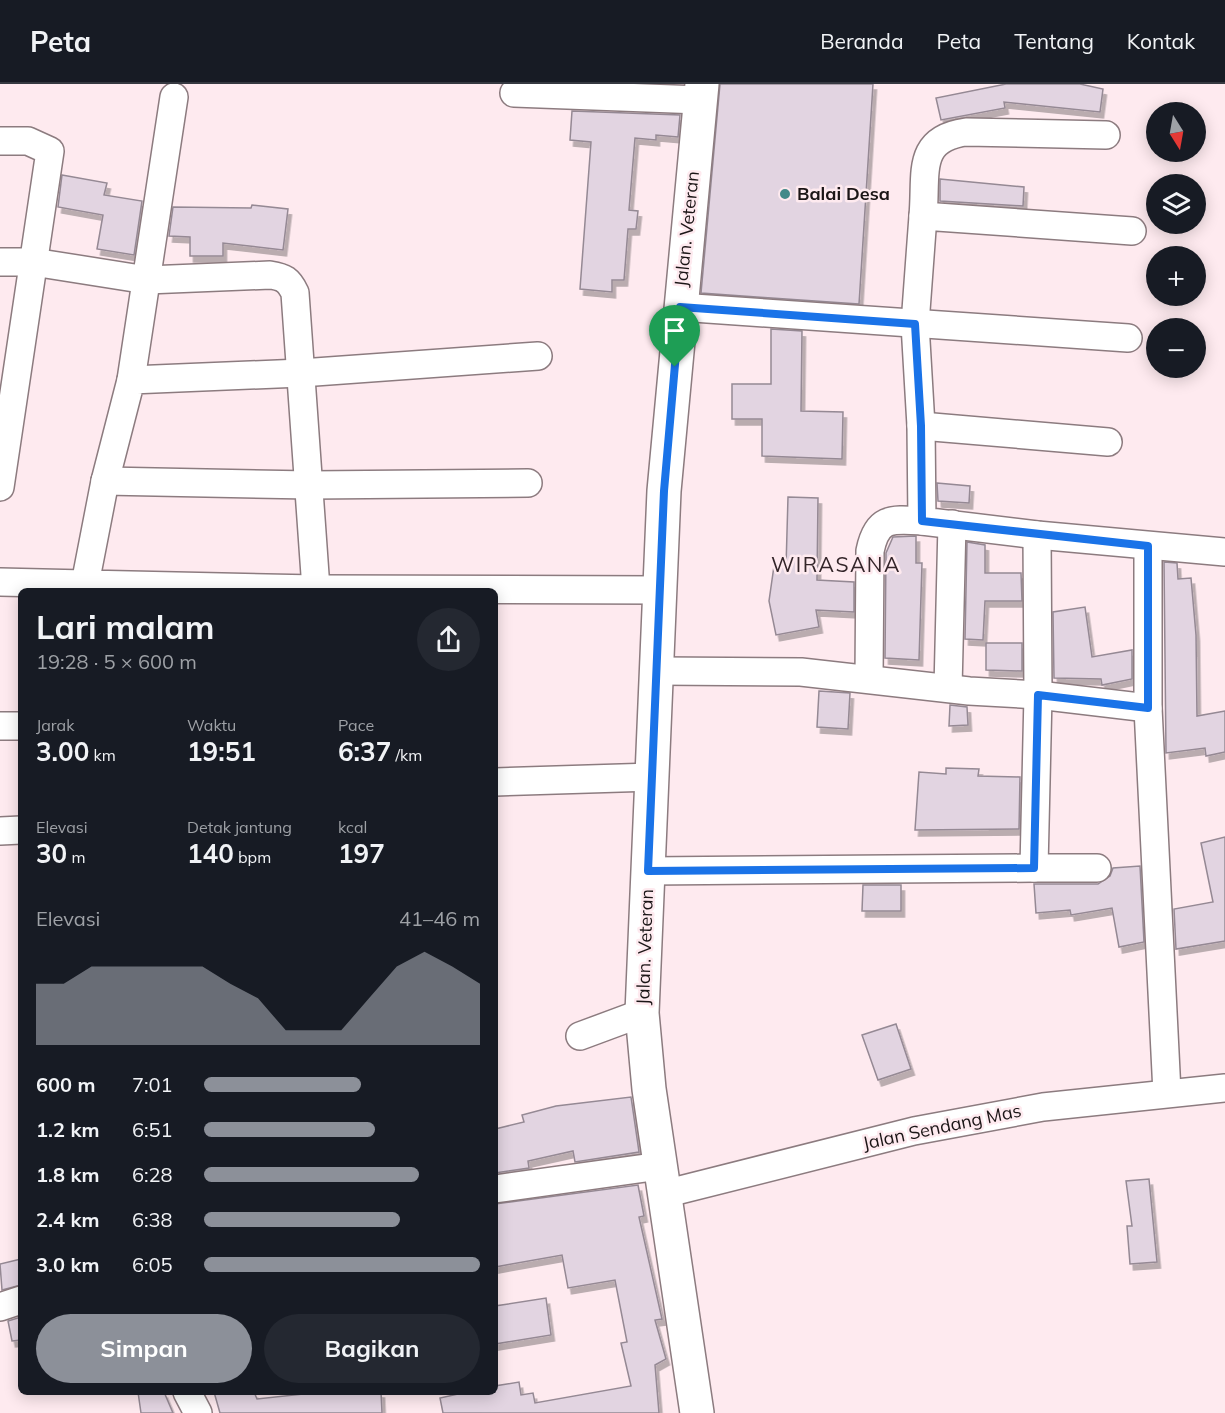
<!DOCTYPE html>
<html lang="id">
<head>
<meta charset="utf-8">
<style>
  body { margin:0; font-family:Mulish,sans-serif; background:#242831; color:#f1f3f6; height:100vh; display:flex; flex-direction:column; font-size:22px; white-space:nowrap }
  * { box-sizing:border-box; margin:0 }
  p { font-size:20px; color:#9ea1a6 }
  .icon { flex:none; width:33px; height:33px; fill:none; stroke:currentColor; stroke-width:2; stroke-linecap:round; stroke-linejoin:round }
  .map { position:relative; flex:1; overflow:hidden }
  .side { position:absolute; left:18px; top:504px; width:480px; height:807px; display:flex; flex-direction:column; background:#171b24; border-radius:9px; box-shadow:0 3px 15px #0003 }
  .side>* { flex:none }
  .needle { width:39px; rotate:169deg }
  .controls { position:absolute; left:1146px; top:18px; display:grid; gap:12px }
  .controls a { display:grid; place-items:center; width:60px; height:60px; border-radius:50%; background:#171b24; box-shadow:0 3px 15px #0003; font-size:30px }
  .pin { position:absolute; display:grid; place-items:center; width:51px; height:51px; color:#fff; margin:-62px -26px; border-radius:50% 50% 50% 0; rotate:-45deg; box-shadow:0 0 6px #0007 }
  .pin .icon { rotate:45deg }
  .round { display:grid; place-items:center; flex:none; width:63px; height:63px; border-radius:32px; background:#242831 }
  .head { display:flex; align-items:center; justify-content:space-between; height:102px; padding:0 18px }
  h1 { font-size:33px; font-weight:700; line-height:45px }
  .figures { display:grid; grid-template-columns:repeat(3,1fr); gap:9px; height:102px; padding:6px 18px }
  .figures div { display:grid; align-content:center }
  .figures b { font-size:26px; font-weight:700 }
  .figures small { font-size:16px; font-weight:400 }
  .figures p { font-size:16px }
  .chart { height:168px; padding:12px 18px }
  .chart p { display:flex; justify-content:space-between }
  .chart svg { width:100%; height:108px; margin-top:6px; fill:#8c9099; opacity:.7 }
  .primary-button { display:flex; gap:12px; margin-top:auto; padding:12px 18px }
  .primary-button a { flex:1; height:69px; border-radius:36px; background:#8c9099; color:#fff; font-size:24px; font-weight:700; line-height:69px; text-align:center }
  .primary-button a+a { background:#242831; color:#f1f3f6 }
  ul { padding:0 18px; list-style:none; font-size:20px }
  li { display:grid; grid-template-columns:96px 72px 1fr; align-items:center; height:45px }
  li i { height:15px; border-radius:8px; background:#8c9099 }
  header { display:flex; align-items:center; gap:36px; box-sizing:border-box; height:84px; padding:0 30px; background:#171b24; border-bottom:2px solid #363941 }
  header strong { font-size:28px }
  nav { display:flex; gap:33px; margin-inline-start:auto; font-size:21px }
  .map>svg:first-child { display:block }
  .building { fill:#e2d4e1; stroke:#958994; stroke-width:1.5; filter:url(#shadow) }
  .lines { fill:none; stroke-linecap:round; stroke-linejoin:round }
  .minor-casing { stroke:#8c7b7f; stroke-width:30 }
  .tertiary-casing { stroke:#8c7b7f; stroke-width:36 }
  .minor { stroke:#fff; stroke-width:27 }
  .tertiary { stroke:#fff; stroke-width:33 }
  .route-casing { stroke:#fff; stroke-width:12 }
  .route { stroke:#1a73e8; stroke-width:8 }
  .poi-dot { fill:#428a89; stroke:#feeaef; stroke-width:2 }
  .labels { text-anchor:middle; stroke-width:5; stroke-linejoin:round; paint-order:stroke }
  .poi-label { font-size:18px; font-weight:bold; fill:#1b1516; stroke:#feeaef; text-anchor:start }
  .street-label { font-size:18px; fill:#1b1516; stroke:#feeaef }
  .quarter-label { font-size:21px; letter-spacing:1.5px; fill:#332529; stroke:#feeaef }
</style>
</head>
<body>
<header>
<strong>Peta</strong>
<nav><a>Beranda</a><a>Peta</a><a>Tentang</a><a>Kontak</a></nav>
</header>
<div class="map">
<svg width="1225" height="1329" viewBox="0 0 1225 1329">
  <defs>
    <filter id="shadow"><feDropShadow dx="3.5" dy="6" stdDeviation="0" flood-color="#0004"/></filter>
  </defs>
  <rect width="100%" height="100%" fill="#feeaef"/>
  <g class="building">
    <path d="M720,0H873L859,220L701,209Z"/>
    <path d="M1006,0H1080L1103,5L1100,28L1004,18L1005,24L941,36L936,14Z"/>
    <path d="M572,27L680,31L678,53L656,51V56L635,54L629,126L638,127L636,145H628L624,196H612V208L580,205L591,58L570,56Z"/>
    <path d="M62,91L107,99L104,111L142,117L134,171L97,165L103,131L58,123Z"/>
    <path d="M940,95L1024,103L1023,122L940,117Z"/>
    <path d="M252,121L288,125L283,166L223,159V172H190V153L169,152L173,123L251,124Z"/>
    <path d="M771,245L802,247L801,327L843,328L842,375L762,372V335H732V300H771Z"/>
    <path d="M937,399L970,402L969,419L938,417Z"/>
    <path d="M788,413L818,414L817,496L854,498V528L816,526L819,543L776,551L769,517L774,482L786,483Z"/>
    <path d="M916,452V479H922L919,576L885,574L886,469L893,453Z"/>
    <path d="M967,458L985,461V489H1021L1022,517H985L983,556L965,555Z"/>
    <path d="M1164,478L1177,479L1178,495L1191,494L1196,551L1197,632L1225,627V668L1206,672L1205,664L1166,669Z"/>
    <path d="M1085,523L1092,573L1132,566V595L1102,601L1101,595L1054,594L1053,528Z"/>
    <path d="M986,559H1022V587L986,586Z"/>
    <path d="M819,607L850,609L848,645L817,643Z"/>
    <path d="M950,621L967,623L968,641L949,642Z"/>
    <path d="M946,684L979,685L978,692L1020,693L1019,745L915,746L919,688L946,690Z"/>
    <path d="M1225,753V857L1176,865L1174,825L1213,818L1201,759Z"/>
    <path d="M1140,782L1144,858L1119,863L1112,824L1071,831L1070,826L1036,829L1034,800H1098L1110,792L1113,784Z"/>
    <path d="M863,801H901V827H862Z"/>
    <path d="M896,940L911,985L878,996L862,951Z"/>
    <path d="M631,1013L639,1068L575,1078L573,1067L528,1077L529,1084L495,1089V1045L524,1038L522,1031L556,1022Z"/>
    <path d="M1149,1095L1157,1178L1130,1180L1127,1142H1132L1126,1097Z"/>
    <path d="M638,1101L644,1132L639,1133L662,1235L655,1236L666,1275L655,1281L659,1329H443L440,1314L467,1308H495V1302L519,1298L521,1311L533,1309L535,1319L631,1302L621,1259L627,1258L615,1196L568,1204L562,1171L495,1183V1120Z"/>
    <path d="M21,1175V1201L2,1206L0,1180Z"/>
    <path d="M546,1214L551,1251L495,1260V1222Z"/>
    <path d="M21,1233V1256L12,1257L8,1237Z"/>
    <path d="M138,1308H164L173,1329H141Z"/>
    <path d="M214,1308H254L257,1315L322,1308H381L382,1329H220Z"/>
  </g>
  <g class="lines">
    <defs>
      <g id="minor">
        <path d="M514,9L700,16"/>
        <path d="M0,57H28L50,67L0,403"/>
        <path d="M923,132C927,90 915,55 966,48L1106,51"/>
        <path d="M1132,147L923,132L915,240L921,342L922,437L1037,451L1225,468"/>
        <path d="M0,178H33L147,196L270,191C284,193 289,196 295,209L316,505"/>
        <path d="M679,223L1128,254"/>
        <path d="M538,272L301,289L131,296L105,397L85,500L316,505L661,506"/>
        <path d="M131,296L174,13"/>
        <path d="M921,342L1108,358"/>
        <path d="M105,397L310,401L528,399"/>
        <path d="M1148,462V624L1167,1009"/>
        <path d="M0,498L85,500"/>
        <path d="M658,587L801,588L969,607L1038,611L1037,451"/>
        <path d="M869,594L870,467C877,433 891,435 922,437"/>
        <path d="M948,604L952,440"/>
        <path d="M0,642H21"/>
        <path d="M495,698L653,693"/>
        <path d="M0,747L21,746"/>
        <path d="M1097,784H1034L1038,611L1148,624"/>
        <path d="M648,787L1034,784"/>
        <path d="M580,952L642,929"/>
        <path d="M495,1105L660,1082"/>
        <path d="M664,1110L914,1047L1043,1023L1225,1004"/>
        <path d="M0,1223L21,1216"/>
        <path d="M187,1308L198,1329"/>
      </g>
      <path id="tertiary" d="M697,1329L649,1005L642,929L664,407L702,0"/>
    </defs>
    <use href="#minor" class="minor-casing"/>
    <use href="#tertiary" class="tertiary-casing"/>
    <use href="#minor" class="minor"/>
    <use href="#tertiary" class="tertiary"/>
  </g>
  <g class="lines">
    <defs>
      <path id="route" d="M680,223L915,240L921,342L922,437L1148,462V624L1038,611L1034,784L648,787L664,407Z"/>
    </defs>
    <use href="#route" class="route-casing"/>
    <use href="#route" class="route"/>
  </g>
  <circle class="poi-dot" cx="785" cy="110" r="6"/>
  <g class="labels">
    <g class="poi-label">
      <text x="797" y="116">Balai Desa</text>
    </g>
    <g class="street-label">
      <text transform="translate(687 145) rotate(-84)" y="6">Jalan. Veteran</text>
      <text transform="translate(645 863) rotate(-88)" y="6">Jalan. Veteran</text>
      <text transform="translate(942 1043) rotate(-12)" y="6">Jalan Sendang Mas</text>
    </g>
    <g class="quarter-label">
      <text x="836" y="488">WIRASANA</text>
    </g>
  </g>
</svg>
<div class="controls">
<a><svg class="needle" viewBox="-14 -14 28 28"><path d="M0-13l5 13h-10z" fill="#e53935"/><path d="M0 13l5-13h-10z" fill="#9ea1a6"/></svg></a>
<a><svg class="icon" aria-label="layers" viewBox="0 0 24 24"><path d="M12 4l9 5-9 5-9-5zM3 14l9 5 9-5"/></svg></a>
<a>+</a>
<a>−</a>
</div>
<div class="pin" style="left:675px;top:283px;background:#1e9e55"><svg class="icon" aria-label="arrive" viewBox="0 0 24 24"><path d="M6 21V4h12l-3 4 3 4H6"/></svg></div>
<section class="side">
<div class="head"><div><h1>Lari malam</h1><p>19:28 · 5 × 600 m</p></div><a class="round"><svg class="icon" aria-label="share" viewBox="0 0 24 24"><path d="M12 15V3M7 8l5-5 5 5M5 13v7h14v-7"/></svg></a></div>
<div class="figures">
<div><p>Jarak</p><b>3.00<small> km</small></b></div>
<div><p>Waktu</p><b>19:51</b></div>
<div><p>Pace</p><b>6:37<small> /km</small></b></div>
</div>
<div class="figures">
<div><p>Elevasi</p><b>30<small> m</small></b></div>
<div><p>Detak jantung</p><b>140<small> bpm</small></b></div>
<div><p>kcal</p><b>197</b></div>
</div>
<div class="chart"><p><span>Elevasi</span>41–46 m</p>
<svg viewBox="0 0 160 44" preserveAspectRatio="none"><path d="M0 44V19L10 19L20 12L30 12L40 12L50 12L60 12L70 19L80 25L90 38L100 38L110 38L120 25L130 12L140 6L150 12L160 19V44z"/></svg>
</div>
<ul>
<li><b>600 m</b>7:01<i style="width:57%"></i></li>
<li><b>1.2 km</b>6:51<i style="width:62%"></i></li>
<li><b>1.8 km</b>6:28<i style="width:78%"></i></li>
<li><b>2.4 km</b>6:38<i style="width:71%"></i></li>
<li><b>3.0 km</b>6:05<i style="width:100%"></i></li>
</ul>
<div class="primary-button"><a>Simpan</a><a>Bagikan</a></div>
</section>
</div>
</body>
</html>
